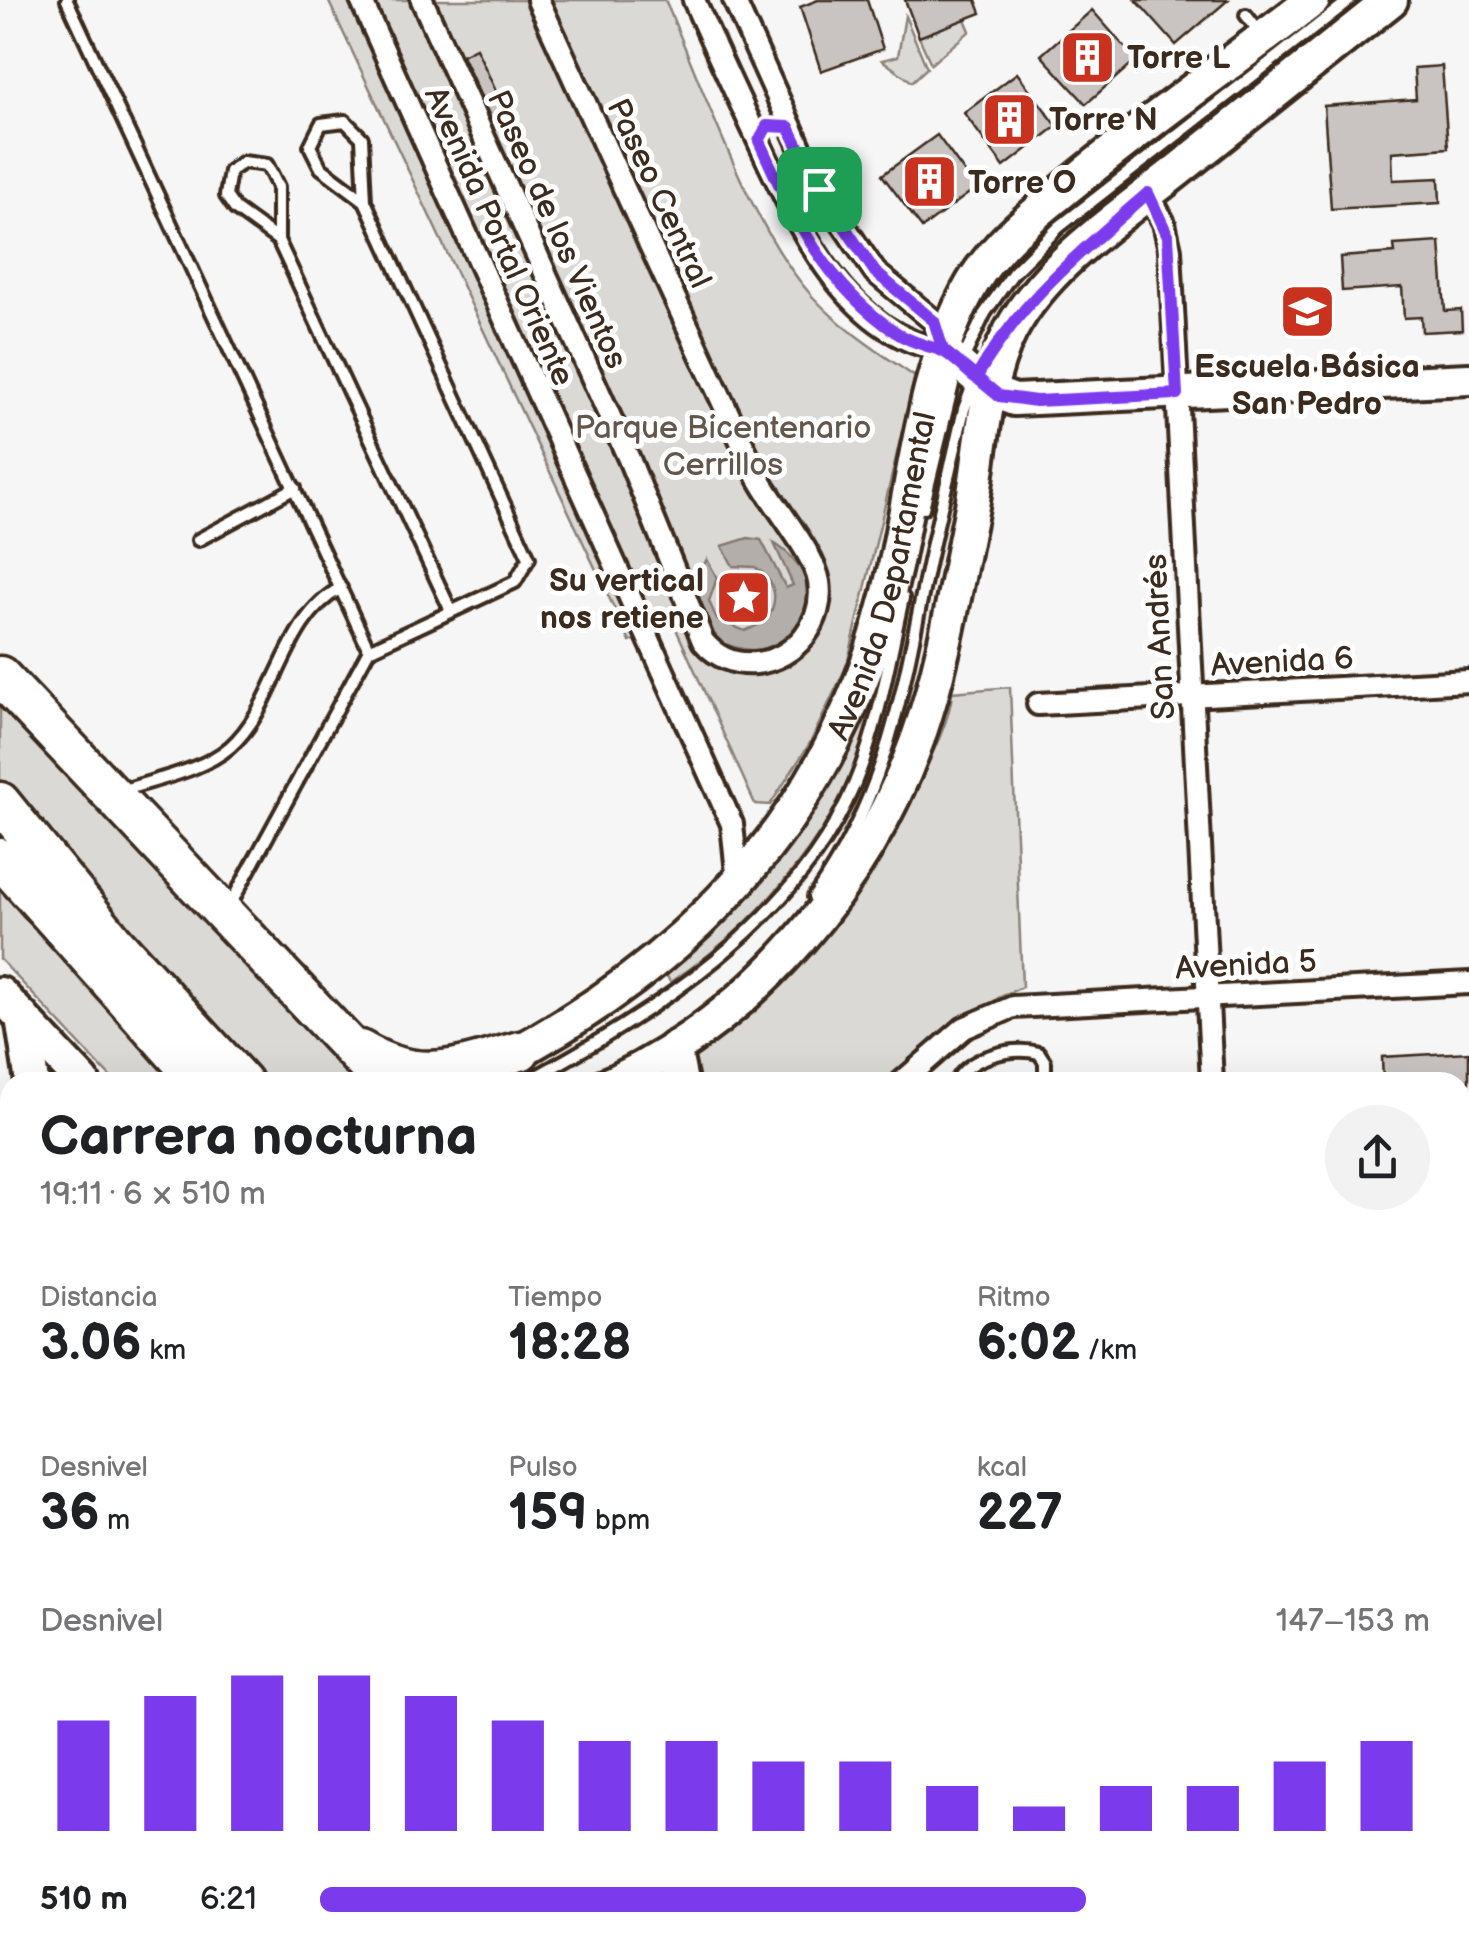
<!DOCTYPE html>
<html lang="es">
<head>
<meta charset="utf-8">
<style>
  body { margin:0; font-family:"Balsamiq Sans",sans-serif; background:#f2f2f2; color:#202124; height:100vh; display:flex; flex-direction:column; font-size:38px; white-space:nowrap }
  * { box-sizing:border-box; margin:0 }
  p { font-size:32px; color:#757577 }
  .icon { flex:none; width:55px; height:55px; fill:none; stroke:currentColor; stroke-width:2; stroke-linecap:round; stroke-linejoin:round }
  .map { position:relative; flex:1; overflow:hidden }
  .sheet { position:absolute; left:0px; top:1072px; width:1470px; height:888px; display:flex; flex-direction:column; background:#fff; border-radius:30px 30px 0 0; box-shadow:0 10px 40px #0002 }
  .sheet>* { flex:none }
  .pin { position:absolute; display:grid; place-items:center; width:85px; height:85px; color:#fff; margin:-42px; border-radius:20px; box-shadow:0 5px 15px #0006 }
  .round { display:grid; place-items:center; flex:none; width:105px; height:105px; border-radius:52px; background:#f2f2f2 }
  .head { display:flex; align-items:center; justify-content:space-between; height:170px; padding:0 40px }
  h1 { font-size:55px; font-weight:700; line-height:75px }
  .stats { display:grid; grid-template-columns:repeat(3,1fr); gap:15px; height:170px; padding:10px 40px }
  .stats div { display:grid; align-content:center }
  .stats b { font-size:50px; font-weight:700 }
  .stats small { font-size:28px; font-weight:400 }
  .stats p { font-size:28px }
  .chart { height:280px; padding:20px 40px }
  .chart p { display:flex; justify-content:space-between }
  .chart svg { width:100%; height:180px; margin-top:10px; stroke:#7c3aed; stroke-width:6 }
  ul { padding:0 40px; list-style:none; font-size:32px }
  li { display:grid; grid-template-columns:160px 120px 1fr; align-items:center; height:75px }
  li i { height:25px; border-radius:12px; background:#7c3aed }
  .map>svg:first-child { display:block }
  .green { fill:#dbd9d6; stroke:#8b827a; stroke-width:2.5 }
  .water { fill:#b4aeaa; stroke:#847972; stroke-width:2.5 }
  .building { fill:#c9c3c1; stroke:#3b2a1e; stroke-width:2.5 }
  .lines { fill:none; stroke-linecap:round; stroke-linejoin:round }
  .lane-casing { stroke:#3b2a1e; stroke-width:18 }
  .street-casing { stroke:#3b2a1e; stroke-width:28 }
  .secondary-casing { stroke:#3b2a1e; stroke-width:38 }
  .primary-casing { stroke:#3b2a1e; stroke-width:40 }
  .highway-casing { stroke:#3b2a1e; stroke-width:45 }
  .lane { stroke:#fff; stroke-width:10 }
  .street { stroke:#fff; stroke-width:20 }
  .secondary { stroke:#fff; stroke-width:30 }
  .primary { stroke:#fff; stroke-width:32 }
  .highway { stroke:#fff; stroke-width:38 }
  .route-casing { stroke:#fff; stroke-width:20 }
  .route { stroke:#7c3aed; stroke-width:12 }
  .labels { text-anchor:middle; stroke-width:10; stroke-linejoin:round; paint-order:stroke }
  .poi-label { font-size:32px; font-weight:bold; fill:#3b2a1e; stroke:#fff; text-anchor:start }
  .street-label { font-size:32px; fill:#3b2a1e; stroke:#fff }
  .park-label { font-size:32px; fill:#63564c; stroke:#fff }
</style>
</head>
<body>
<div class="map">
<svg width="1469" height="1959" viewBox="0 0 1469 1959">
  <rect width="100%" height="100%" fill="#f7f6f6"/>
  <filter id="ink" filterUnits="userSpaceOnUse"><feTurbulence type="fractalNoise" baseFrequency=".01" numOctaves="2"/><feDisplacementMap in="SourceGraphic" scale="20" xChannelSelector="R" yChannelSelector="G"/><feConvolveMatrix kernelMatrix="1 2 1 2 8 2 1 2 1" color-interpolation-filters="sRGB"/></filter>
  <g filter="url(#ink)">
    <g class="green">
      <path d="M328,0H665C703,87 750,227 812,296C841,328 879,352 915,377L847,665L810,743L770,805L755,804L672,620L630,642Z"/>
      <path d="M905,16L927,68L912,82L882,60L898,56Z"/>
      <path d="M965,19L970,31L931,64L919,37Z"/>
      <path d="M879,673C870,794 769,920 670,982L664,970Z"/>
      <path d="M1010,687L1022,987L998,998L893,1082H695L692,1064L698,1051C721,1031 748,1013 768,991C817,939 949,760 952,692Z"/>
      <path d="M0,688L371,1082H260L101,909L0,779Z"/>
      <path d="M0,879L178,1082H115L0,959Z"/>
    </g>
    <path class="water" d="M748,538L761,540L786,588L793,585L774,543C795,557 809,573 807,600C800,687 653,652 707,559L717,578L709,601L717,620L745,631L765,622C780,601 777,582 755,567L733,566L722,546Z"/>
    <g class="building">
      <path d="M818,0H867L883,49L821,71L800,7Z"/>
      <path d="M905,0H976L981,13L919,37Z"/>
      <path d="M1136,0H1228L1176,45Z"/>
      <path d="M1092,10L1136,60L1086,104L1041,55Z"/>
      <path d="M476,48L505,111L491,119L462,55Z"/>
      <path d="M1442,66L1448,148L1392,152L1393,180L1439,178L1440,203L1331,209L1324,106L1416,99L1414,68Z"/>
      <path d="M1017,73L1057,126L1004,167L964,113Z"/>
      <path d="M937,135L976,188L922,228L882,175Z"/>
      <path d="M1440,242L1445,311L1461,310L1462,330L1422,332L1421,317L1404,318L1402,287L1342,291L1340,257L1395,253L1394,245Z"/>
      <path d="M1469,1052V1082H1383L1382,1057Z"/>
    </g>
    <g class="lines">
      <defs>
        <g id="lane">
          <path d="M67,0L369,650L515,582L529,558L365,201L362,138L345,121L321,124L310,146L321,168L365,201"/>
          <path d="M1246,15L1260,33"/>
          <path d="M278,240V187L267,165L243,162L230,171L226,196L235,209L278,240L451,611"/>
          <path d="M923,508L955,376L985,313L1013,273L1059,227L1350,0"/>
          <path d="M198,540L295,488"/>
          <path d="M121,791C156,779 202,771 230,747C278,705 282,619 341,588"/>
          <path d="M814,897C889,789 902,691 928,566C939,514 952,462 964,409L974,382"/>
          <path d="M230,905L369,650"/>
          <path d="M526,1082C654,1012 797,923 855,783C879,725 889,660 903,598"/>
          <path d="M587,1082L609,1072"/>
          <path d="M956,1082C968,1057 1012,1046 1039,1053L1045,1062V1082"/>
          <path d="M0,1200L10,1198"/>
          <path d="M0,1216L10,1214"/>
          <path d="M0,1360L10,1367"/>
          <path d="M321,1950L335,1959"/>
          <path d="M438,1950L452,1959"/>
          <path d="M544,1950L559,1959"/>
          <path d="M611,1950L625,1959"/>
          <path d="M757,1950L771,1959"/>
          <path d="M269,1959L275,1950"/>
        </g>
        <g id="street">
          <path d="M361,0L732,824L738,883"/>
          <path d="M422,0L629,459L703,641C716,657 735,665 756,663C796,659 825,621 819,582C814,551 770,503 755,471C681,314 610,157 538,0"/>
          <path d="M694,0C714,47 736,93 758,140C795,219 844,335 943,350L934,321L875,272L819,189L734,0"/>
          <path d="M1148,193L1164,223L1170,250L1212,1082"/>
          <path d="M1038,704L1469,681"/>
          <path d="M902,1082L964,1028L1013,1007L1469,983"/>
          <path d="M1460,1281H1469"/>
          <path d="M1460,1586H1469"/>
          <path d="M0,1600L2,1602"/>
          <path d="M0,1796L10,1780"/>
          <path d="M1460,1887L1469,1886"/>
          <path d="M0,1946L20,1959"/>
          <path d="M1257,1950V1959"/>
          <path d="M187,1959L192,1950"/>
        </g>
        <path id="secondary" d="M943,350L991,391L1014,400L1469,379"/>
        <g id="primary">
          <path d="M0,994L83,1082"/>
          <path d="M22,1017L32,1082"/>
          <path d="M674,1048L681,1082"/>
          <path id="s1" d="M499,1062C705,955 845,798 895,567C915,475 924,367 972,284C998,240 1040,210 1079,178C1155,116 1235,60 1313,0"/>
          <path d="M615,1082C756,1014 865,885 918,738C943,667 955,590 970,517C982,457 982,387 1010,332C1045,265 1119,217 1178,170C1249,113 1320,57 1391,0"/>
          <path d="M0,1164L10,1151"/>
          <path d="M0,1243L10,1241"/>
          <path d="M882,1950L890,1959"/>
          <path d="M1120,1950L1124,1959"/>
        </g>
        <g id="highway">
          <path d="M0,676L383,1082"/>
          <path d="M0,802L114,942L242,1082"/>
          <path d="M0,858L200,1082"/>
          <path d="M360,1050C420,1086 458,1068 520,1051"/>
          <path d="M946,1950L949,1959"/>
          <path d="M1014,1950L1022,1959"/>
          <path d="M1075,1950L1085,1959"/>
        </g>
      </defs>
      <use href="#lane" class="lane-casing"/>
      <use href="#street" class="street-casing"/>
      <use href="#secondary" class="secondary-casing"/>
      <use href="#primary" class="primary-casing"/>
      <use href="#highway" class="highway-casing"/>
      <use href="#lane" class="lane"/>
      <use href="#street" class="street"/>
      <use href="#secondary" class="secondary"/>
      <use href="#primary" class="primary"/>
      <use href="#highway" class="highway"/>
    </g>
  </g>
  <g class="lines" filter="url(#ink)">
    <defs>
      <path id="route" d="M819,189L875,272L934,321L943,350L999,396L1036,401L1177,394L1168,236L1148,193C1082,250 1020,301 976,378C965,370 952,354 940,350C923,344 912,343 897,333C826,286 793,216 759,141L767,126L789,127L819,189"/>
    </defs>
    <use href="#route" class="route-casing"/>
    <use href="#route" class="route"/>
  </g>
  <defs>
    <symbol id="building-square" viewBox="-11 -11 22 22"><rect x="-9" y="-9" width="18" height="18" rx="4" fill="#c8321e" stroke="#fff"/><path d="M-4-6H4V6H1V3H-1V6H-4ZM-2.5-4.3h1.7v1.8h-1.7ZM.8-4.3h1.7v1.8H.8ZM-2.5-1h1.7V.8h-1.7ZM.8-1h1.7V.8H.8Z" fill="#fff"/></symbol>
    <symbol id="school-square" viewBox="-11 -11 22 22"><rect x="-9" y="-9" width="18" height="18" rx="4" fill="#c8321e" stroke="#fff"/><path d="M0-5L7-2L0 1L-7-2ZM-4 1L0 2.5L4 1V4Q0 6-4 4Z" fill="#fff"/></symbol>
    <symbol id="sight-square" viewBox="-11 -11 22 22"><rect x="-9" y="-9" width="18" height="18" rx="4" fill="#c8321e" stroke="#fff"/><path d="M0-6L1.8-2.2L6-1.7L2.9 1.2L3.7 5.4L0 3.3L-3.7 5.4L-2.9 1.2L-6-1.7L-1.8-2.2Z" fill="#fff"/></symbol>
  </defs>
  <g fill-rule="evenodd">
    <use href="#building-square" x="1056" y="26" width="63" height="63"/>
    <use href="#building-square" x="978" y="88" width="63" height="63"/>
    <use href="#building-square" x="898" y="150" width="63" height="63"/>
    <use href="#school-square" x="1276" y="280" width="63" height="63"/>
    <use href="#sight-square" x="712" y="566" width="63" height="63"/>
  </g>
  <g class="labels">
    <g class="poi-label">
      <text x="1127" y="68">Torre L</text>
      <text x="1049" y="130">Torre N</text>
      <text x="968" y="193">Torre O</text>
      <text x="1307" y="377" text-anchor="middle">Escuela Básica<tspan x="1307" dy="37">San Pedro</tspan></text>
      <text x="704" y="591" text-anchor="end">Su vertical<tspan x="704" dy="37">nos retiene</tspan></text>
    </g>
    <g class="street-label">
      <text transform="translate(660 193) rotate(65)" y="11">Paseo Central</text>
      <text transform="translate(558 229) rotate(66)" y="11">Paseo de los Vientos</text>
      <text transform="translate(500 236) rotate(66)" y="11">Avenida Portal Oriente</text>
      <text dy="11" stroke="none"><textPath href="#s1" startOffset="645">Avenida Departamental</textPath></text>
      <text transform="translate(1159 637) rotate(-93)" y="11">San Andrés</text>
      <text transform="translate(1282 661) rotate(-3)" y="11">Avenida 6</text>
      <text transform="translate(1246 964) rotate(-3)" y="11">Avenida 5</text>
    </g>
    <g class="park-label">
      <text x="723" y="438">Parque Bicentenario<tspan x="723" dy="37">Cerrillos</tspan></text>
    </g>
  </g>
</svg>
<div class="pin" style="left:819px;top:189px;background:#1e9e55"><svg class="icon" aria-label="arrive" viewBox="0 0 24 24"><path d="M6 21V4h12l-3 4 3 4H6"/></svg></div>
<section class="sheet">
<div class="head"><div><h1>Carrera nocturna</h1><p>19:11 · 6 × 510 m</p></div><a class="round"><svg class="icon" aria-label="share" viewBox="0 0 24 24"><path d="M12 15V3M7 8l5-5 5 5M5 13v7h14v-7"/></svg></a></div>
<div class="stats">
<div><p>Distancia</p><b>3.06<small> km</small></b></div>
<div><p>Tiempo</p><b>18:28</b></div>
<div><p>Ritmo</p><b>6:02<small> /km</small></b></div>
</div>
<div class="stats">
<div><p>Desnivel</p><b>36<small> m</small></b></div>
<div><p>Pulso</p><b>159<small> bpm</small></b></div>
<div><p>kcal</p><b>227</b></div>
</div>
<div class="chart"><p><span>Desnivel</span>147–153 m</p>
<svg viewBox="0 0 160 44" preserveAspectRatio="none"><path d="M5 44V17M15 44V11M25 44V6M35 44V6M45 44V11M55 44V17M65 44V22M75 44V22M85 44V27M95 44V27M105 44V33M115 44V38M125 44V33M135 44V33M145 44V27M155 44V22"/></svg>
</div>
<ul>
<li><b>510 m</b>6:21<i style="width:69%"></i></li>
</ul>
</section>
</div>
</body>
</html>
